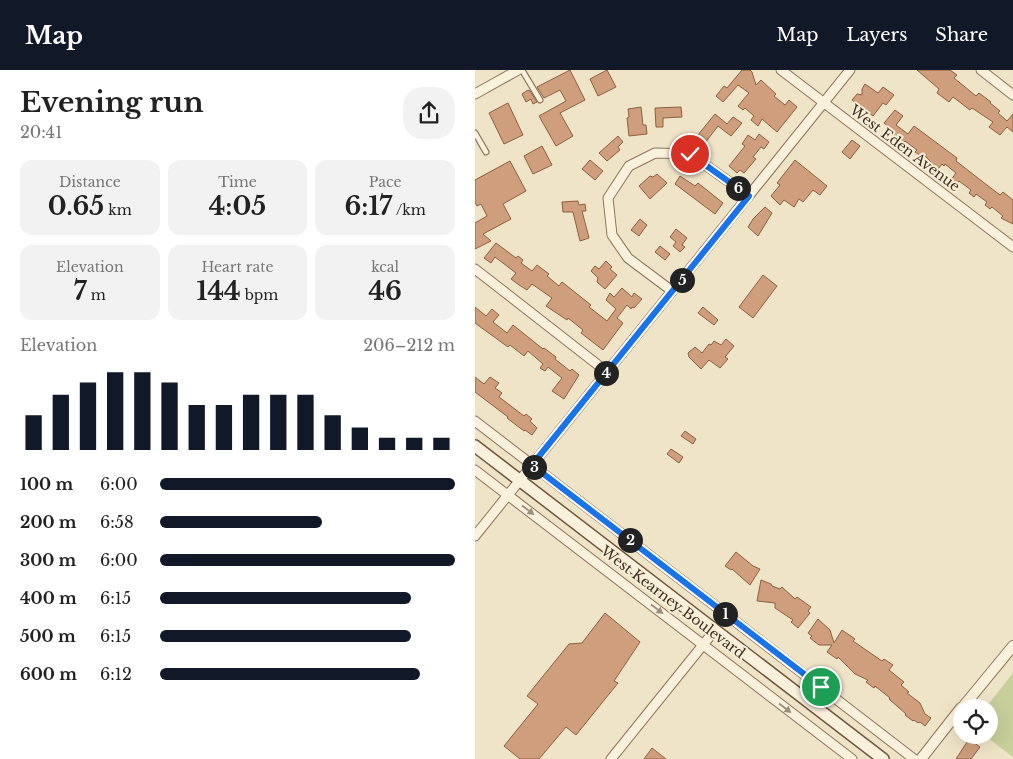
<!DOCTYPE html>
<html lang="en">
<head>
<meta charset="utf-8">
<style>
  body { margin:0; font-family:"Libre Baskerville",serif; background:#f2f2f2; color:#222; height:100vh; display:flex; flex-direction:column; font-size:19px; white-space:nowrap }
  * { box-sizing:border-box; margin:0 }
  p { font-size:16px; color:#767676 }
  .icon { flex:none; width:28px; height:28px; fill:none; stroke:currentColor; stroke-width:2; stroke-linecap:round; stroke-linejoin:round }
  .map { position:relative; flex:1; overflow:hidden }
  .drawer { display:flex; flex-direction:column; background:#fff; width:475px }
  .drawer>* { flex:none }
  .buttons { position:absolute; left:478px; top:629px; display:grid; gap:10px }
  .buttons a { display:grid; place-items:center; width:45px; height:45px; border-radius:50%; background:#fff; box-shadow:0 5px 20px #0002; font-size:25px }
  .pin { position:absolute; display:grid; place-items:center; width:42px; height:42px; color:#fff; margin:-21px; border:2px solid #fff; border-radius:50%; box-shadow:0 1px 5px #0007 }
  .km { position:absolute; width:25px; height:25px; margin:-12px; border-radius:50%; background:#222; color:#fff; font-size:14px; line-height:25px; text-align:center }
  .round { display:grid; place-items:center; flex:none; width:52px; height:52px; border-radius:20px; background:#f2f2f2 }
  .overview { display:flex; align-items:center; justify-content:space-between; height:85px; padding:0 20px }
  h1 { font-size:28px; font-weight:700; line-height:38px }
  .figures { display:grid; grid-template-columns:repeat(3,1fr); gap:8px; height:85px; padding:5px 20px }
  .figures div { display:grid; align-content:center; border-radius:12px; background:#f2f2f2; text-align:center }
  .figures b { font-size:25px; font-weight:700 }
  .figures small { font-size:14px; font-weight:400 }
  .figures p { font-size:14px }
  .chart { height:140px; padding:10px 20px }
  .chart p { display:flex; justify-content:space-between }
  .chart svg { width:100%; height:90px; margin-top:5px; stroke:#111827; stroke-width:6 }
  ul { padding:0 20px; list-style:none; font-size:16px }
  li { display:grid; grid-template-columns:80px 60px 1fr; align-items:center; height:38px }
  li i { height:12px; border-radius:6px; background:#111827 }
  header { display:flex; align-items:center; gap:30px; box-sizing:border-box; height:70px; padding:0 25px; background:#111827; color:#fff }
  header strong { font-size:24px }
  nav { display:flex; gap:28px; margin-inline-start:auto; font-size:18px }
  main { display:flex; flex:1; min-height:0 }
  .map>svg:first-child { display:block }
  .green { fill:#c9cf9b }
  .building { fill:#cf9f7d; stroke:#8d5f41 }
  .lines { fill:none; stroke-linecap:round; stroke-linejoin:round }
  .service-casing { stroke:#8d765c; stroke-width:7 }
  .minor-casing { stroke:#8d765c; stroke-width:11 }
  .tertiary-casing { stroke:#8d765c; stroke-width:12 }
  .secondary-casing { stroke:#6f573f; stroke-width:14 }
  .service { stroke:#faf1dc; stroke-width:4.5 }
  .minor { stroke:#faf1dc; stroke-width:9 }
  .tertiary { stroke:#faf1dc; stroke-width:10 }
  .secondary { stroke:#faf1dc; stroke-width:11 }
  .oneway { fill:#9c907e }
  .route-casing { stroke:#fff; stroke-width:10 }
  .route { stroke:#1a73e8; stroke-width:6 }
  .labels { text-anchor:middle; stroke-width:4; stroke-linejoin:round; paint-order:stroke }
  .street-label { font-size:14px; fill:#3d2e20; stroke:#f7eed8 }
</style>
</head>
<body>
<header>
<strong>Map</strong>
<nav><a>Map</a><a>Layers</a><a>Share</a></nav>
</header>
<main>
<section class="drawer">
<div class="overview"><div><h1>Evening run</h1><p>20:41</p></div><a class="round"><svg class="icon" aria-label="share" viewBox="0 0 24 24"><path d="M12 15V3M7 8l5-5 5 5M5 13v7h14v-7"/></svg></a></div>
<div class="figures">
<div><p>Distance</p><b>0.65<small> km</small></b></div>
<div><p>Time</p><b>4:05</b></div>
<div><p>Pace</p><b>6:17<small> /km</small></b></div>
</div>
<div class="figures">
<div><p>Elevation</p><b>7<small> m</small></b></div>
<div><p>Heart rate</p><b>144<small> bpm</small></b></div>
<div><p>kcal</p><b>46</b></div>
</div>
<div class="chart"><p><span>Elevation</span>206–212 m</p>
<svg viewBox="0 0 160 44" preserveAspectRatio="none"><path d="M5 44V27M15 44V17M25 44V11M35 44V6M45 44V6M55 44V11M65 44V22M75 44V22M85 44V17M95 44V17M105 44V17M115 44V27M125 44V33M135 44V38M145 44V38M155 44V38"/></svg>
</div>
<ul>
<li><b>100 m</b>6:00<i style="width:100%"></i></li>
<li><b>200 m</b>6:58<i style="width:55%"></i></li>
<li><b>300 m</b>6:00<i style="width:100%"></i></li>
<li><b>400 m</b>6:15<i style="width:85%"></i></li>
<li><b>500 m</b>6:15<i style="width:85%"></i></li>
<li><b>600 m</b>6:12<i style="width:88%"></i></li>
</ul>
</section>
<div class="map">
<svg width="538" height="689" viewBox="0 0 538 689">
  <rect width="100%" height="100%" fill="#f0e4c8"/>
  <path class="green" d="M538,603V687L509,665H514V638L511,637Z"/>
  <g class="building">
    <path d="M95,0L110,30L85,43L98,66L81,76L64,46L91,31L85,20L69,28L62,17Z"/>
    <path d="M132,0L141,17L123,26L115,9Z"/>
    <path d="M267,0H275L277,2L281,15L286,10L301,24L299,26L310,35L314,30L322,37L302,62L287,49L283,56L276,50L279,46L270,38L268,40L263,36L274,23L263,15L248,32L241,26L249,16L252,18Z"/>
    <path d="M442,0H475L482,5L479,8L501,26L504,23L516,32L515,33L525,41L523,43L532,51L538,44V62L532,57L525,65L514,57L518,52L497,38L495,40L478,27L474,32L462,23L464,19Z"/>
    <path d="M390,14L403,23L408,17L419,25L411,35L408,33L398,46L377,30L382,24L387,25V19Z"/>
    <path d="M53,20L55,21L62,32L58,34L56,29L51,32L47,24Z"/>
    <path d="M33,33L48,65L29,74L14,43Z"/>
    <path d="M166,37L168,55H171L172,64L154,66L152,48L154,47L153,39Z"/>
    <path d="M206,37L207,47L188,48V57H181L180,38Z"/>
    <path d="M420,40L428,46L421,55L433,64L439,56L482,88L481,91L508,112L525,125L528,122L538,130V154L526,148L528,146L517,137L515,139L510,135L512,132L501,124L499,127L494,123L496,120L484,111L482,114L476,110L481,103L470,94L469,96L467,94L463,99L448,84L446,86L440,82L442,80L430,71L428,73L414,61L416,59L409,53Z"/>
    <path d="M240,44L252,54L258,47L267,53L256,66L243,56L230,73L222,66Z"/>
    <path d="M284,64L294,72L289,79L286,77L278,87L281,89L269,103L265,100L262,103L254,96L270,76L267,74L273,65L280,70Z"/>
    <path d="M143,66L148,72L143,77L145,80L132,91L124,83Z"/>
    <path d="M377,70L385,76L375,89L367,82Z"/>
    <path d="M67,76L77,95L58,104L49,86Z"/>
    <path d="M115,90L128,101L120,110L107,99Z"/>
    <path d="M320,90L352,116L345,125L338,120L328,132L324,129L319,137L309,130L305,135L296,126L305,115L302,113Z"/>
    <path d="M35,91L51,121L28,134L36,149L8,164L16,171L0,179V153L12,146L6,134L2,136L0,133V110Z"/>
    <path d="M182,104L192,113L175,129L164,116L175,106L178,107Z"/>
    <path d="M205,106L220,116L223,113L248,133L240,144L200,114Z"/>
    <path d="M103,131L104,135L110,134L111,141H107L114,168L105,171L98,142H88L87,132Z"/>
    <path d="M290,137L297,143L283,166L273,157L278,149Z"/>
    <path d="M165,149L172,155L164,166L156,160Z"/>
    <path d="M201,159L212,168L207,175L210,177L205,182L198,176L201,172L195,167Z"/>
    <path d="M21,173L41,188L43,186L48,190L46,193L57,201L62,195L74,204L72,206L84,216L87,212L116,235L114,237L132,251L141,239L131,230L135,223L139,227L147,218L157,227L159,223L167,229L159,238L157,237L156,239L152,235L142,248L148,253L128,280L106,263L108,260L93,248L92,250L71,236L77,228L57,214L52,220L44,215L36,209L41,203L20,187L16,193L9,188Z"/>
    <path d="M185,176L195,184L190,190L180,182Z"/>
    <path d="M131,191L137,197L135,199L142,205L130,219L122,212L123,208L116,201L120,196L124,199Z"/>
    <path d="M288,205L302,216L278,248L264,237Z"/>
    <path d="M0,237L11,246L17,239L24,245L18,252L32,263L38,255L68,279L69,278L81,287L80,289L95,301L97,299L104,305L89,329L77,321L87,308L73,297L70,301L65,298L68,294L53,281L49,286L35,275L33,277L0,253Z"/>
    <path d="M228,237L243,250L239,255L223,243Z"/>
    <path d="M251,269L259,276L250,287L253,289L245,298L234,290L226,299L214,287L213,283L220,277L227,283L234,274L236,275L239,271L246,275Z"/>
    <path d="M0,307L9,314L15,307L24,313L20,318L27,323L24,327L49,346L51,344L57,349L55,351L62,358L57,365L50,360L49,361L32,348L33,347L0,322Z"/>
    <path d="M210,361L221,369L218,374L206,366Z"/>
    <path d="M196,379L208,387L204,393L192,384Z"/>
    <path d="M261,482L278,496L285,499L275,515L257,499L256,500L250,496Z"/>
    <path d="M286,510L296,514L297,516L305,519L307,517L320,529L322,527L336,537L333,541L335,543L323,558L316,552L318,550L300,538V533L282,531Z"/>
    <path d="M130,543L165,572L139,611L143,613L101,665L91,657L64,689H45L29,676L63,634L52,626L94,574L107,573Z"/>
    <path d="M343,549L355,560L359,573L367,560L380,569L378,571L407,591L409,589L418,595L414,600L429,612L426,615L434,622L432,623L445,633L450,644L456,648L450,656L445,652L443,653L439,650L438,651L430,645L431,644L414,629L415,628L400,616L399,618L391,612L393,610L380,604L363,587L362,589L352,582L357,575H344L335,568L337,566L333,563Z"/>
    <path d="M494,669L505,677L496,689H481Z"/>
    <path d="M177,678L191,689H169Z"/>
  </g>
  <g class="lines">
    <defs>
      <g id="service">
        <path d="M47,0L65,30"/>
        <path d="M0,63L11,82"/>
      </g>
      <g id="minor">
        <path d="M306,0L538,177"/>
        <path d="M506,0L538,25"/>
        <path d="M0,24L43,0"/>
        <path d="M0,199L132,302"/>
        <path d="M197,221L153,188L137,165L133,128L154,96L180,83L215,84L274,126"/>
        <path d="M0,351L439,689"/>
        <path d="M0,400L377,689"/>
        <path d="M0,466L375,0"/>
        <path d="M136,689L240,560"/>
      </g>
      <g id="tertiary">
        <path d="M487,638L538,576"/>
        <path d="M446,689L486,638"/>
      </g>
      <path id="secondary" d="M0,376L408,689"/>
    </defs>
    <use href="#service" class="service-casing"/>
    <use href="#minor" class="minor-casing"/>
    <use href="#tertiary" class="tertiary-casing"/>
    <use href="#secondary" class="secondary-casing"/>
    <use href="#service" class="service"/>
    <use href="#minor" class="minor"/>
    <use href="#tertiary" class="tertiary"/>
    <use href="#secondary" class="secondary"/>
  </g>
  <defs><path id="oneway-solid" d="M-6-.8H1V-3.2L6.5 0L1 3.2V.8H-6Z" transform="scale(1.25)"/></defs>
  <g class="oneway">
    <use href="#oneway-solid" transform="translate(53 440) rotate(37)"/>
    <use href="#oneway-solid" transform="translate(182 539) rotate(37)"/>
    <use href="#oneway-solid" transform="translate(310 638) rotate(37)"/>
  </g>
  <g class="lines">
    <defs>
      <path id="route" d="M215,84L274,126L57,395L346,617"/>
    </defs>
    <use href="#route" class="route-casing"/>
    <use href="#route" class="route"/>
  </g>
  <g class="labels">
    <g class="street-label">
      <text transform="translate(430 78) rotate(37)" y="5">West Eden Avenue</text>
      <text transform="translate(198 532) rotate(37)" y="5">West Kearney Boulevard</text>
    </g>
  </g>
</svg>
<div class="buttons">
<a><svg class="icon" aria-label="locate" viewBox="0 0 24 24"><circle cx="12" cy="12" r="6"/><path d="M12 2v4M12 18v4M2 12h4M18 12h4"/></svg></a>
</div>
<div class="pin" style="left:346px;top:617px;background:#1e9e55"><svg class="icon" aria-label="arrive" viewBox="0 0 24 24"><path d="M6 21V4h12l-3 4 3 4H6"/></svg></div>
<div class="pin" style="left:215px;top:84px;background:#d93025"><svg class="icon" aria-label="check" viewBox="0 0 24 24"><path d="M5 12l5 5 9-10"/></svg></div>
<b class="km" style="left:250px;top:544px">1</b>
<b class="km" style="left:155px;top:470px">2</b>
<b class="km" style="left:59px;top:397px">3</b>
<b class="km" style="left:131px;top:303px">4</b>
<b class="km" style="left:207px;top:210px">5</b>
<b class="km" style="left:263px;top:118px">6</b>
</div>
</main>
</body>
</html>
